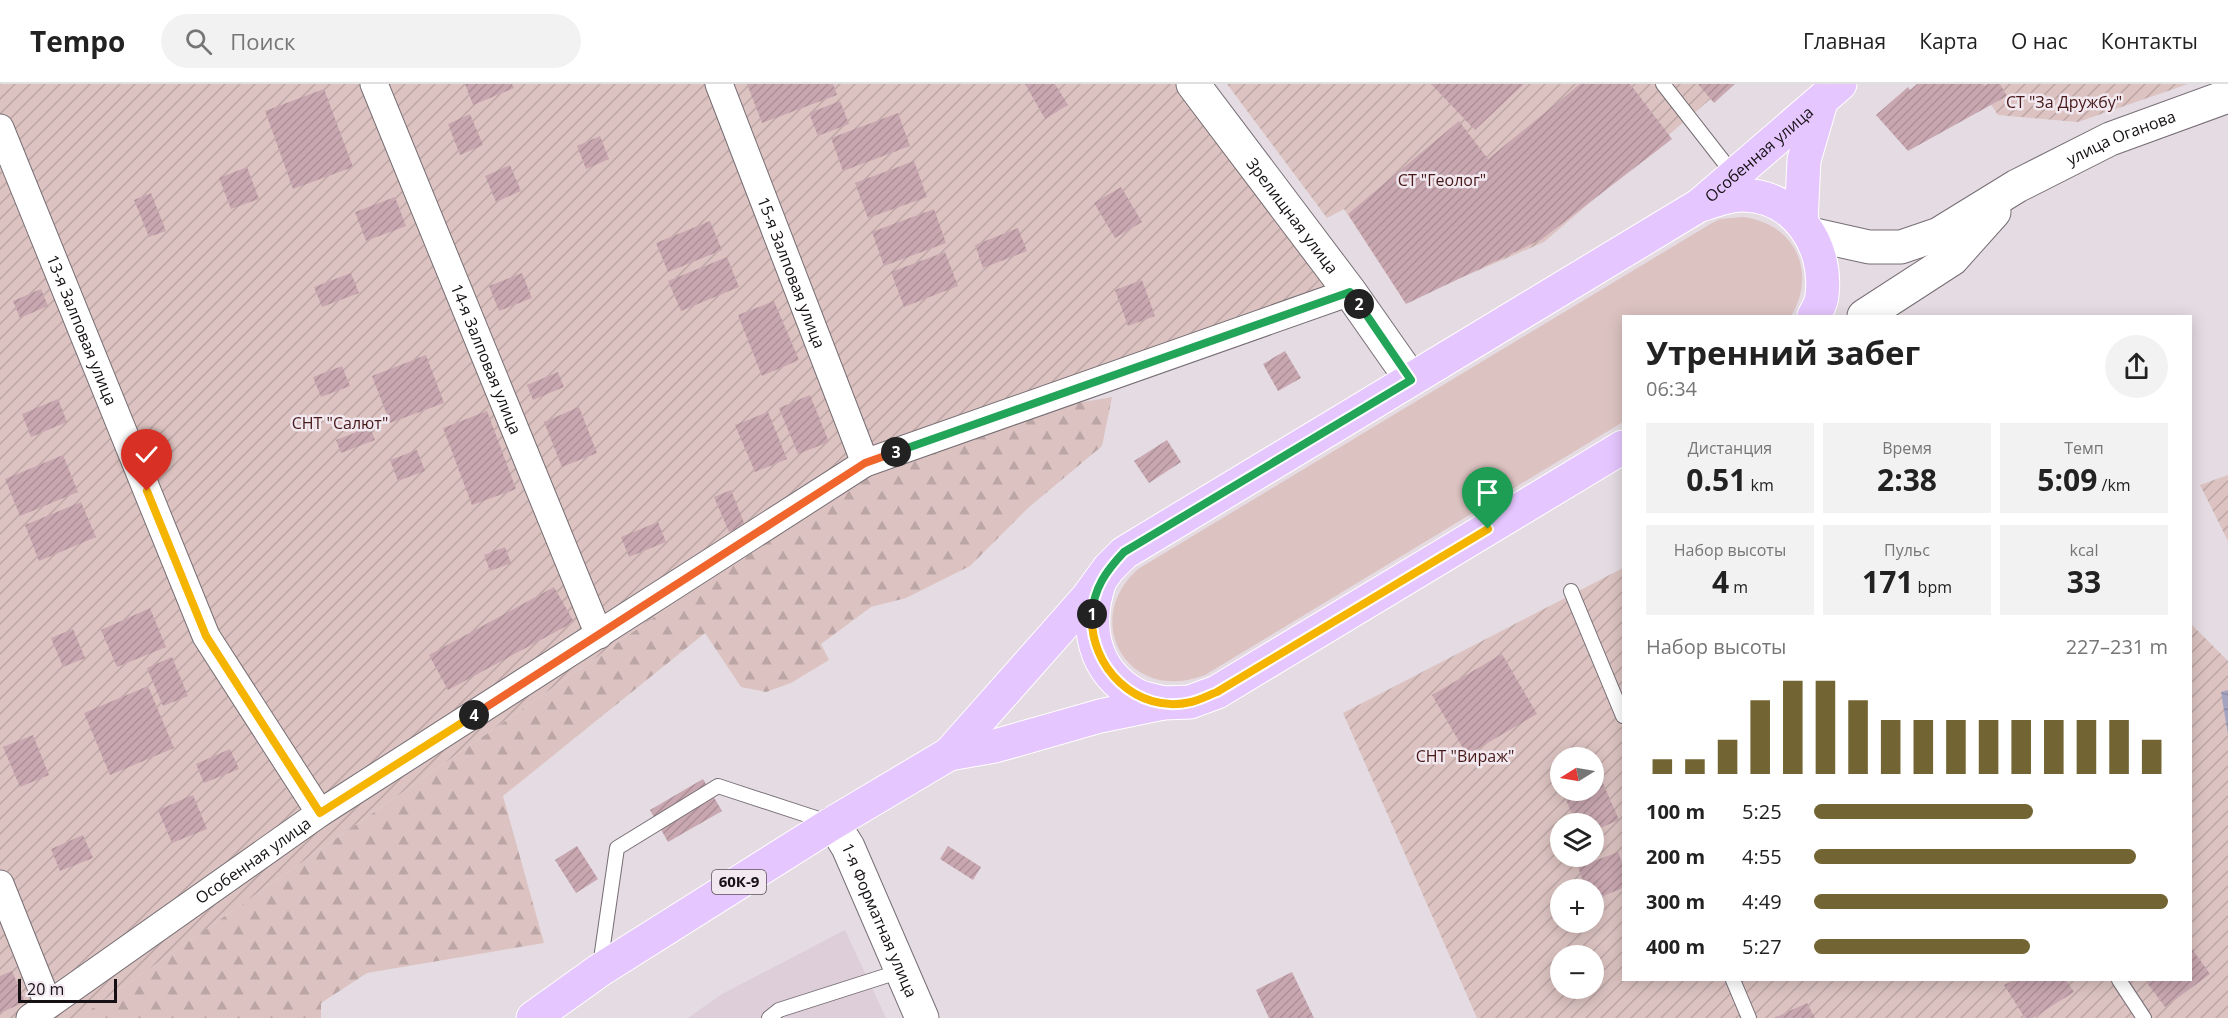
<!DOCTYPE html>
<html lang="ru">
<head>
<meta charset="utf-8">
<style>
  body { margin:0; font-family:"Open Sans",sans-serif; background:#f2f2f2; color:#222; height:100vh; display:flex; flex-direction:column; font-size:22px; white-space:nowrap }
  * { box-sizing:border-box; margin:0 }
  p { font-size:20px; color:#767676 }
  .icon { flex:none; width:33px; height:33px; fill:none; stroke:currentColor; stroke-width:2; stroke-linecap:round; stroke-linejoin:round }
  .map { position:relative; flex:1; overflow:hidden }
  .sheet { position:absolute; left:1622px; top:231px; width:570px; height:666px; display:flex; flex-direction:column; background:#fff; border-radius:0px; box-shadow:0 3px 15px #0003 }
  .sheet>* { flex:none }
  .needle { width:39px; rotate:259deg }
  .buttons { position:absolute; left:1550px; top:663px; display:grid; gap:12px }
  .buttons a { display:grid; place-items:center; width:54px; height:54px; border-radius:50%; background:#fff; box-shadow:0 3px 15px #0003; font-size:30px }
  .scale { position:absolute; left:18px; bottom:15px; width:99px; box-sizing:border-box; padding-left:6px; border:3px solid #141013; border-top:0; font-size:16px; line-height:21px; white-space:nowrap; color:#141013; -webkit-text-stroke:4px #f2e8ef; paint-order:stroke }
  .pin { position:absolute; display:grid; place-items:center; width:51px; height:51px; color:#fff; margin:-62px -26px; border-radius:50% 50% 50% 0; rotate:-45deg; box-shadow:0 0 6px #0007 }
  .pin .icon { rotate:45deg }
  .km { position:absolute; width:30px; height:30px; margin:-15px; border-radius:50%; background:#222; color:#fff; font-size:16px; line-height:30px; text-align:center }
  .round { display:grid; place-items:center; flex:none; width:63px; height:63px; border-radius:32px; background:#f2f2f2 }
  .summary { display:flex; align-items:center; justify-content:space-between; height:102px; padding:0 24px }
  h1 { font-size:33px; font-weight:700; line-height:45px }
  .stats { display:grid; grid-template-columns:repeat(3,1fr); gap:9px; height:102px; padding:6px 24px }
  .stats div { display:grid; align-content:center; border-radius:0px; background:#f2f2f2; text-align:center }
  .stats b { font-size:30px; font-weight:700 }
  .stats small { font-size:16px; font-weight:400 }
  .stats p { font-size:16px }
  .chart { height:168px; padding:12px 24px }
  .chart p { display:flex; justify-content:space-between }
  .chart svg { width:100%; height:108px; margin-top:6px; stroke:#736533; stroke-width:6 }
  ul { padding:0 24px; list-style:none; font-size:20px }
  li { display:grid; grid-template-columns:96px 72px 1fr; align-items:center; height:45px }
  li i { height:15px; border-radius:8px; background:#736533 }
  header { display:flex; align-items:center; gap:36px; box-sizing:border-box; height:84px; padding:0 30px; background:#fff; border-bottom:2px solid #e0e0e0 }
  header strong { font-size:28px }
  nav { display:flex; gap:33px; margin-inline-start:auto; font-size:21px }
  .search { width:420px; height:54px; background:#f2f2f2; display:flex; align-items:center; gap:15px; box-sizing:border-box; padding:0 21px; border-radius:33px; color:#767676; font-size:22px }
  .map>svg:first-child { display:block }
  .built { fill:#deceda }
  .grass { fill:#dcc3c1 }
  .forest { fill:url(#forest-firs) }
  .garden { fill:url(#garden-furrows); fill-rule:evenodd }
  .water { fill:url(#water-waves) }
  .building { fill:url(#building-hatch) }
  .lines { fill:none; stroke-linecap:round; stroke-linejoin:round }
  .lane-casing { stroke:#766e74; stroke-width:16 }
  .street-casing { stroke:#766e74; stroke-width:29 }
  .secondary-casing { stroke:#766e74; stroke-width:35 }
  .primary-casing { stroke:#fff; stroke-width:35 }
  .lane { stroke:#fff; stroke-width:14 }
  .street { stroke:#fff; stroke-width:27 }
  .secondary { stroke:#fff; stroke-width:33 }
  .primary { stroke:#e6c6fe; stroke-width:33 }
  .split-1-casing { stroke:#fff; stroke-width:12 }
  .split-2-casing { stroke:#fff; stroke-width:12 }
  .split-3-casing { stroke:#fff; stroke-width:12 }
  .split-4-casing { stroke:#fff; stroke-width:12 }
  .split-5-casing { stroke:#fff; stroke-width:12 }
  .split-1 { stroke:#f5b400; stroke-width:8 }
  .split-2 { stroke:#22a559; stroke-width:8 }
  .split-3 { stroke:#22a559; stroke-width:8 }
  .split-4 { stroke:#f0652b; stroke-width:8 }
  .split-5 { stroke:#f5b400; stroke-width:8 }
  .labels { text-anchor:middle; stroke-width:5; stroke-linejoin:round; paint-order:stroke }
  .shield { fill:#f2e8ef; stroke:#575155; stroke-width:1.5 }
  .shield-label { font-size:15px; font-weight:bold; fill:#141013 }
  .park-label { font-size:16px; fill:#471919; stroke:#f2e8ef }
  .street-label { font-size:16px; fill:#141013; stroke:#f2e8ef }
</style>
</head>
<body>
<header>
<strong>Tempo</strong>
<div class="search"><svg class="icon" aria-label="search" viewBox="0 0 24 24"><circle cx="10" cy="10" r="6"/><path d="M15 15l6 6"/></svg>Поиск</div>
<nav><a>Главная</a><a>Карта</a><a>О нас</a><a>Контакты</a></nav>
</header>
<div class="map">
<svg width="2228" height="934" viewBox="0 0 2228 934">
  <defs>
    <pattern id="forest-firs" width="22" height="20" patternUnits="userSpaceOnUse" patternTransform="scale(1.5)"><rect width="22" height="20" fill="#dcc3c1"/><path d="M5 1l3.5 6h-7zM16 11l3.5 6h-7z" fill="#bca6a5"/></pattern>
    <pattern id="garden-furrows" width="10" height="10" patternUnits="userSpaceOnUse" patternTransform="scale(1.5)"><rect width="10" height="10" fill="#dcc3c1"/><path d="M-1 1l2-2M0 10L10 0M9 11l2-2" fill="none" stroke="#bca6a5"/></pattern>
    <pattern id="water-waves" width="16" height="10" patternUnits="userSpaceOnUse" patternTransform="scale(1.5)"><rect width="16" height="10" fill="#a4a4c0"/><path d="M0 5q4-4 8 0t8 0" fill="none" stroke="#8c8ca4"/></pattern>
    <pattern id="building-hatch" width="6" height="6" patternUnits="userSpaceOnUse" patternTransform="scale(1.5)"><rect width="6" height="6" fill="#c9a7b1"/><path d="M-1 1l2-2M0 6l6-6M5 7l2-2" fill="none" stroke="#ac8f97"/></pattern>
  </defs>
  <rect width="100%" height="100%" fill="#e5dbe2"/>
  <path class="built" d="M845,846L886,934H688L722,910Z"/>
  <path class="grass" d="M1743,133C1794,139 1818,188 1791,232H1623V338L1205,591C1130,621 1079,538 1138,485L1712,139L1720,135Z"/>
  <path class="forest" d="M1112,313L1102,362L1028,424L970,482L906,514L871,523L821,560L829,576L791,599L766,608L741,603L705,549L503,712L544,859L367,889L321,919V934H78L722,486L871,389L1038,326Z"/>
  <g class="garden">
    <path d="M0,0H1183L1341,220L878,384L722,486L78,934H0Z"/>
    <path d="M1227,0H1728L1544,158L1405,218L1344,125L1327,134Z"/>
    <path d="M1977,0H2188L2078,38L1998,31Z"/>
    <path d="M2228,391V457L2200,401Z"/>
    <path d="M1623,484V896H2190V539L2228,577V934H1477L1343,629ZM1560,674H1593V706H1560ZM1560,740H1593V772H1560ZM1560,806H1593V838H1560ZM1560,872H1593V904H1560Z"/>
  </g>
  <path class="water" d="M2228,606V651L2221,608Z"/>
  <g class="building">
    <path d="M465,0H512L514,4L473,21Z"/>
    <path d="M747,0H833L837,11L762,39Z"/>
    <path d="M1025,0H1055L1068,21L1045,35Z"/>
    <path d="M1431,0H1524L1475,46Z"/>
    <path d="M1580,0H1630L1672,55L1542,155L1406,220L1348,130L1459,37L1488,75Z"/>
    <path d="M1698,0H1735L1714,19Z"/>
    <path d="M1917,0H1983L1984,2L1988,0H2000L2007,12L1908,67L1876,31L1908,3L1910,6Z"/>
    <path d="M324,5L353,83L293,105L265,27Z"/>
    <path d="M840,17L849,40L818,52L809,29Z"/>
    <path d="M898,29L910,62L843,87L831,54Z"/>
    <path d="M470,30L483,61L460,71L448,40Z"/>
    <path d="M600,52L609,75L586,85L577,62Z"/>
    <path d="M914,77L927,113L868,134L855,99Z"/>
    <path d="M510,81L521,107L496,118L485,92Z"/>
    <path d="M247,83L259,115L231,125L219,94Z"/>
    <path d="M1121,103L1142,138L1115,154L1094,119Z"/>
    <path d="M151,109L166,147L149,153L134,116Z"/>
    <path d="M395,113L406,142L366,157L355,128Z"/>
    <path d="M934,125L946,159L884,182L872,148Z"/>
    <path d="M710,137L722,166L668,188L656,159Z"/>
    <path d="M1018,144L1027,167L983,184L975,161Z"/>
    <path d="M945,168L958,202L904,223L891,188Z"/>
    <path d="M727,173L739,203L681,227L668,197Z"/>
    <path d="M351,189L359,209L322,223L314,203Z"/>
    <path d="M522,189L532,214L499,227L489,202Z"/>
    <path d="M1142,196L1155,232L1128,242L1115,206Z"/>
    <path d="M41,205L48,222L20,234L13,217Z"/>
    <path d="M774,217L799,276L762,292L738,231Z"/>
    <path d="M1285,267L1301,294L1278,307L1263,280Z"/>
    <path d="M426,271L444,319L390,339L372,292Z"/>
    <path d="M342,282L350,302L321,313L313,293Z"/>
    <path d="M558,288L564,303L533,316L527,301Z"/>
    <path d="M810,311L829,358L798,370L779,324Z"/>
    <path d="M58,315L67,338L31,353L22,330Z"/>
    <path d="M579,323L597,369L562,383L544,338Z"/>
    <path d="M487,327L516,405L472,421L443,344Z"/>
    <path d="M768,328L787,375L755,388L735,341Z"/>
    <path d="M370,343L375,356L341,369L336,356Z"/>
    <path d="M1167,356L1181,378L1149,399L1134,377Z"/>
    <path d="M417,366L425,387L398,397L390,376Z"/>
    <path d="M63,371L78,408L20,432L5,395Z"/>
    <path d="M731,406L745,441L729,448L714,413Z"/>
    <path d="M81,418L96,453L39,477L25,441Z"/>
    <path d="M658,438L666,458L629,473L621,453Z"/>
    <path d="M505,463L511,479L490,487L484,471Z"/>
    <path d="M554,503L574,538L448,606L429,571Z"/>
    <path d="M150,524L166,563L117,583L101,546Z"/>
    <path d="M73,545L85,574L63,583L51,554Z"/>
    <path d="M1502,570L1537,630L1467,671L1432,611Z"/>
    <path d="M172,573L188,612L163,622L147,584Z"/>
    <path d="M148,602L174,664L110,691L84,629Z"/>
    <path d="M33,651L49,691L20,703L3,663Z"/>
    <path d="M230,665L239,685L204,699L196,680Z"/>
    <path d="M1598,688L1619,736L1593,747V740H1576L1562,706H1593V690Z"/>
    <path d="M703,695L722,727L668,758L650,726Z"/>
    <path d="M193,711L207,745L172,759L158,726Z"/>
    <path d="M83,751L93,774L60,787L51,765Z"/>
    <path d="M577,762L598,795L576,809L555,776Z"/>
    <path d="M948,762L981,783L973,796L940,775Z"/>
    <path d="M1618,768L1623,781V804L1593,816V806H1586L1578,783Z"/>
    <path d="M2190,862L2210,890L2165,923L2145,896H2190Z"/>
    <path d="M12,887L25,918L0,929V892Z"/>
    <path d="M1292,888L1314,934H1269L1256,906Z"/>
    <path d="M2014,896H2066L2074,908L2033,934H2025L2004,901Z"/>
    <path d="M1807,919L1815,934H1774Z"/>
  </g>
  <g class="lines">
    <defs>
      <g id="lane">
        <path d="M1663,0L1734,91"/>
        <path d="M1571,507L1623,632"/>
        <path d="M600,882L617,764L718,702L828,738"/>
        <path d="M1733,896L1749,934"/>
        <path d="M2119,896L2144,934"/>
        <path d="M769,934L779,926L901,887"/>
      </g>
      <g id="street">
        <path id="s1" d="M374,0L599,551"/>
        <path id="s2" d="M719,0L865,379"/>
        <path id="s3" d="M0,44L206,552L320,729"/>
        <path d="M0,800L48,920"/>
        <path id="s4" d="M30,934L320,729L865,379L1350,208"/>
      </g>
      <g id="secondary">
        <path id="s5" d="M1193,0L1350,208L1411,295"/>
        <path id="s6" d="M1811,150L1869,163H1901L1939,150L2017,102L2110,55L2228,12"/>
        <path d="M1864,232L1952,175L1994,128"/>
        <path id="s7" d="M833,739L848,763L922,934"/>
      </g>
      <g id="primary">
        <path id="s8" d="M1702,119L1840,0"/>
        <path d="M1801,138L1804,76L1821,18"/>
        <path d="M1099,500C1085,543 1093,587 1136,611C1143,615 1154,616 1163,619"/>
        <path d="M949,670L995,662L1100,632L1163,619L1190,618L1217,608L1623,363"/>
        <path d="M533,934L600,886L833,739L949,670L1088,513L1109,484L1124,469L1698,122C1713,117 1728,111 1743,111C1796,112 1828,162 1822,211C1822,218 1817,226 1814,232"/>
      </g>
    </defs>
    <use href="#lane" class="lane-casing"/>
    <use href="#street" class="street-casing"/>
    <use href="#secondary" class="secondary-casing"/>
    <use href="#primary" class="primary-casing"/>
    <use href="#lane" class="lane"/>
    <use href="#street" class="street"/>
    <use href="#secondary" class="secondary"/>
    <use href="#primary" class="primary"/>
  </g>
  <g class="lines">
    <defs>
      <path id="split-1" d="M1092,530C1089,583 1137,631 1191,618C1200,616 1209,611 1217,608L1488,445"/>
      <path id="split-2" d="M1092,530C1094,504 1106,487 1124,468L1411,296L1359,220"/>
      <path id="split-3" d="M896,368L1350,208L1359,220"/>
      <path id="split-4" d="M474,631L865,379L896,368"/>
      <path id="split-5" d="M147,407L206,552L320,729L474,631"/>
    </defs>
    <use href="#split-1" class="split-1-casing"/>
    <use href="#split-2" class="split-2-casing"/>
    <use href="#split-3" class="split-3-casing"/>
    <use href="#split-4" class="split-4-casing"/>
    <use href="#split-5" class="split-5-casing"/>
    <use href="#split-1" class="split-1"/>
    <use href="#split-2" class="split-2"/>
    <use href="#split-3" class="split-3"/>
    <use href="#split-4" class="split-4"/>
    <use href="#split-5" class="split-5"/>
  </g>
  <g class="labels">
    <rect class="shield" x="712" y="786" width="54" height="24" rx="4.5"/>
    <g class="shield-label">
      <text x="739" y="803">60К-9</text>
    </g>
    <g class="park-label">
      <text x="2064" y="24">СТ "За Дружбу"</text>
      <text x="1442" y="102">СТ "Геолог"</text>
      <text x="340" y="345">СНТ "Салют"</text>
      <text x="1465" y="678">СНТ "Вираж"</text>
    </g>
    <g class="street-label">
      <text dy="6" stroke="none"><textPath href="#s6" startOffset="338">улица Оганова</textPath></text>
      <text dy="6" stroke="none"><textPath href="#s8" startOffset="75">Особенная улица</textPath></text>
      <text dy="6" stroke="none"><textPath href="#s5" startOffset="165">Зрелищная улица</textPath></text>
      <text dy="6" stroke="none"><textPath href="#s2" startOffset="202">15-я Залповая улица</textPath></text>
      <text dy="6" stroke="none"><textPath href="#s3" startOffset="218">13-я Залповая улица</textPath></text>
      <text dy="6" stroke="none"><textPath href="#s1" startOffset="297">14-я Залповая улица</textPath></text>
      <text dy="6" stroke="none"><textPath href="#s4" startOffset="273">Особенная улица</textPath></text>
      <text dy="6" stroke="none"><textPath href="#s7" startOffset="108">1-я Форматная улица</textPath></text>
    </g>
  </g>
</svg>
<div class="buttons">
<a><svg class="needle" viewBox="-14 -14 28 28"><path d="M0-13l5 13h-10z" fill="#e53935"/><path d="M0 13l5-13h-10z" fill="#767676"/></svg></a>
<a><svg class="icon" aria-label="layers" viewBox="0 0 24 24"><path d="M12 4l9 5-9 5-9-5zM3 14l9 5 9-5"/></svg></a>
<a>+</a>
<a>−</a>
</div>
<div class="scale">20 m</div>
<div class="pin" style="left:1488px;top:445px;background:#1e9e55"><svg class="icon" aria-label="arrive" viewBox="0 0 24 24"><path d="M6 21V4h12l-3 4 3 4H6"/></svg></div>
<div class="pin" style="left:147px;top:407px;background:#d93025"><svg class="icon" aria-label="check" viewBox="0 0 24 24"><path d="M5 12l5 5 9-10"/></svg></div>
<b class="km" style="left:1092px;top:530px">1</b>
<b class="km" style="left:1359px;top:220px">2</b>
<b class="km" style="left:896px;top:368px">3</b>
<b class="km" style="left:474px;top:631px">4</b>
<section class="sheet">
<div class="summary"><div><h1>Утренний забег</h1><p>06:34</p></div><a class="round"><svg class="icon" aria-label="share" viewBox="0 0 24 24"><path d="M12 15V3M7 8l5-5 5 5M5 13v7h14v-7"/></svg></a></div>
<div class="stats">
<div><p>Дистанция</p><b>0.51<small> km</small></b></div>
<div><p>Время</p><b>2:38</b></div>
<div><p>Темп</p><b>5:09<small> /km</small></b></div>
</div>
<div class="stats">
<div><p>Набор высоты</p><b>4<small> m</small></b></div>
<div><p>Пульс</p><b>171<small> bpm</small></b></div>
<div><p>kcal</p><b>33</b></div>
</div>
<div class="chart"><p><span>Набор высоты</span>227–231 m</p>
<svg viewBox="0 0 160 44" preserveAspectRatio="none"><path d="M5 44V38M15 44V38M25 44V30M35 44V14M45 44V6M55 44V6M65 44V14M75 44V22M85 44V22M95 44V22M105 44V22M115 44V22M125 44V22M135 44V22M145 44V22M155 44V30"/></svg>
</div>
<ul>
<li><b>100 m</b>5:25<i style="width:62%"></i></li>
<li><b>200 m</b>4:55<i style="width:91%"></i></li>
<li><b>300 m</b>4:49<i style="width:100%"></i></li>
<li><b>400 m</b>5:27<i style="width:61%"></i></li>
</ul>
</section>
</div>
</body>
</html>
